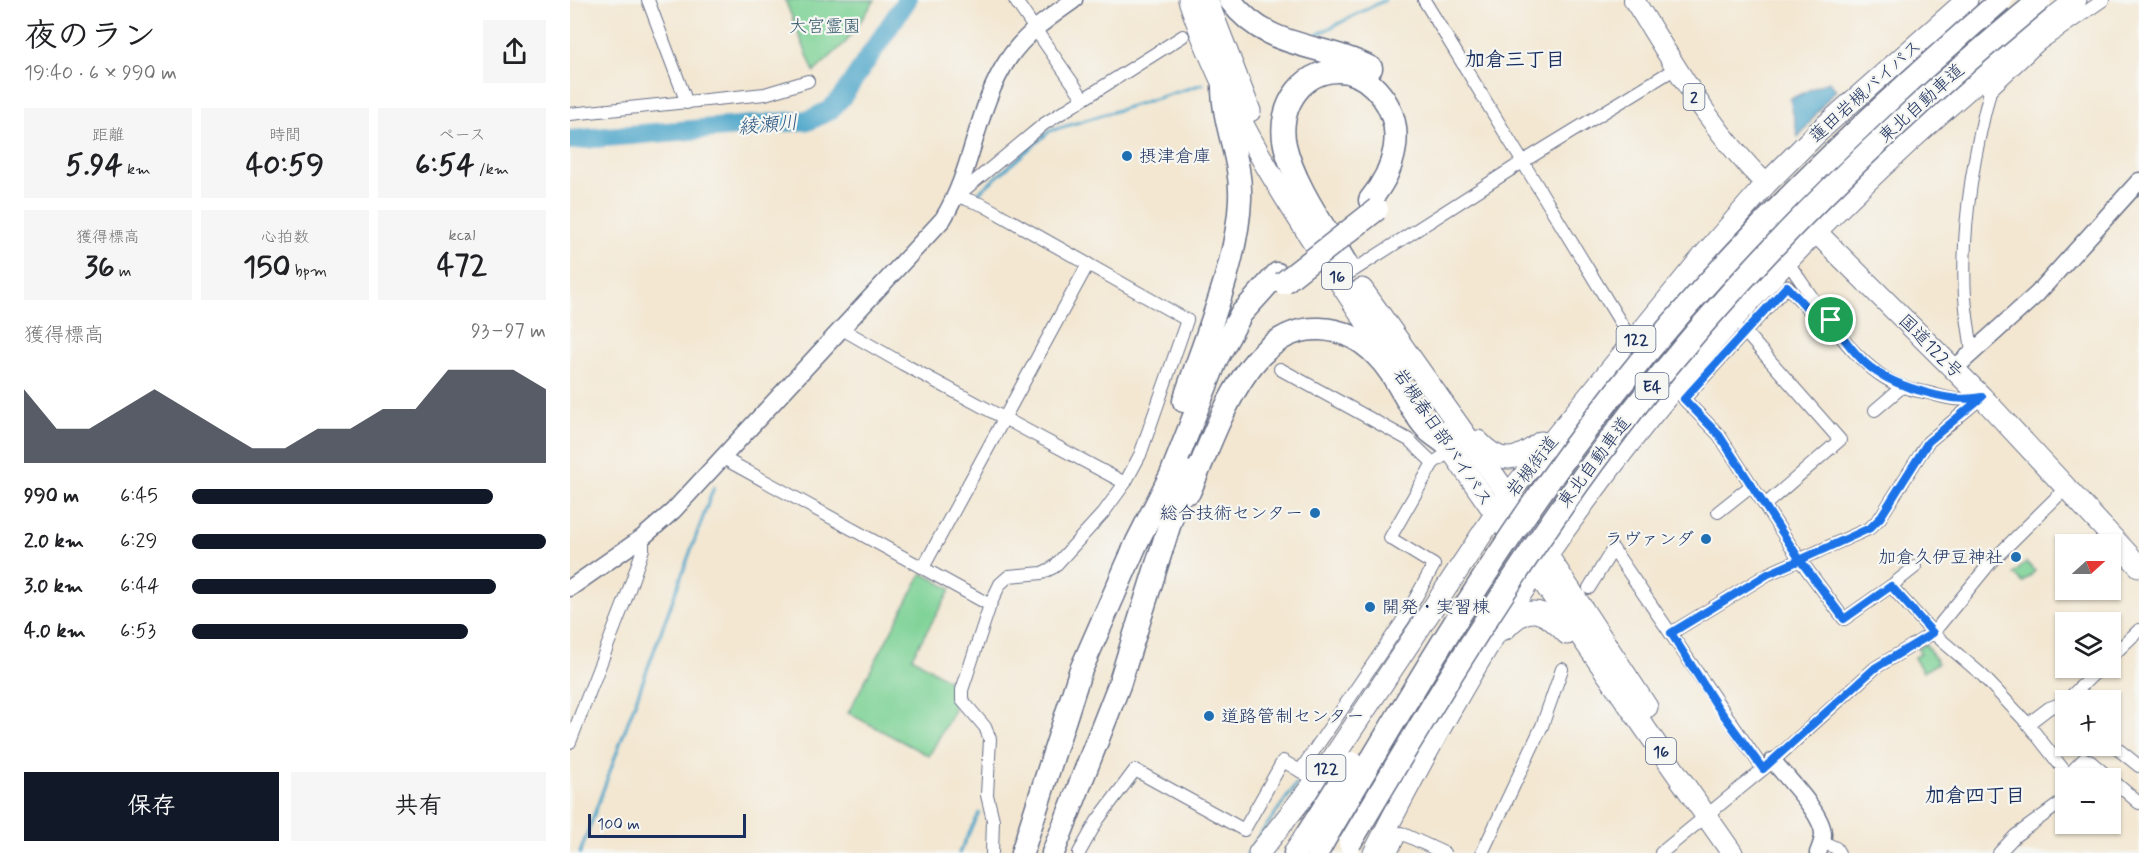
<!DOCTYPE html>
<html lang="ja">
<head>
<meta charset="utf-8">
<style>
  body { margin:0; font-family:Mynerve,"Klee One",sans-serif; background:#f6f6f6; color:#202124; height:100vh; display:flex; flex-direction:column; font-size:22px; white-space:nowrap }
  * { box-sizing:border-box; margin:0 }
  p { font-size:20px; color:#757577 }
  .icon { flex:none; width:33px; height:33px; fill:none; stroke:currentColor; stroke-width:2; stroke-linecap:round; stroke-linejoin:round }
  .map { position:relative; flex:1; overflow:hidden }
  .drawer { display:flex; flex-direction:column; background:#fff; width:570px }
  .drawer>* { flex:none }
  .needle { width:39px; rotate:69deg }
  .buttons { position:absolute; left:1485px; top:534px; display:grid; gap:12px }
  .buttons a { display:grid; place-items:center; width:66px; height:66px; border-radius:0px; background:#fff; box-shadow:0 2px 4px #0004; font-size:30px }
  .scale { position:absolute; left:18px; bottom:15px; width:158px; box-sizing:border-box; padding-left:6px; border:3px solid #1b2f5e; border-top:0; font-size:16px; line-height:21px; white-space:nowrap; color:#1b2f5e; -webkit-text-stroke:4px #f6f6f2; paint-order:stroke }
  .pin { position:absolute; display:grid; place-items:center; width:51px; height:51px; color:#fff; margin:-26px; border:3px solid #fff; border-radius:50%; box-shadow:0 2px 6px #0007 }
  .round { display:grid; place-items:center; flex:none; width:63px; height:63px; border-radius:0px; background:#f6f6f6 }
  .overview { display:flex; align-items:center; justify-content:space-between; height:102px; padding:0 24px }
  h1 { font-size:33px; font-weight:700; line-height:45px }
  .metrics { display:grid; grid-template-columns:repeat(3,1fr); gap:9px; height:102px; padding:6px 24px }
  .metrics div { display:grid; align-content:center; border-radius:0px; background:#f6f6f6; text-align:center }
  .metrics b { font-size:30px; font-weight:700 }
  .metrics small { font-size:16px; font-weight:400 }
  .metrics p { font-size:16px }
  .chart { height:168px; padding:12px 24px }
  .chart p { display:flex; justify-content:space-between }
  .chart svg { width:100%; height:108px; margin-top:6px; fill:#111827; opacity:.7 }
  .action { display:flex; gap:12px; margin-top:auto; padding:12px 24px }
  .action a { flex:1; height:69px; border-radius:0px; background:#111827; color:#fff; font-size:24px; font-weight:700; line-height:69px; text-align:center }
  .action a+a { background:#f6f6f6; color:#202124 }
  ul { padding:0 24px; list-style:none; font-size:20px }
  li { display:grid; grid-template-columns:96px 72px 1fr; align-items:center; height:45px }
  li i { height:15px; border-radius:8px; background:#111827 }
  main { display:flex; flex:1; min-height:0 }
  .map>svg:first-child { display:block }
  .green { fill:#7dd295; stroke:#4c807a; stroke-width:1.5 }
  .water { fill:#4ca5c9; stroke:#346a94; stroke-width:1.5 }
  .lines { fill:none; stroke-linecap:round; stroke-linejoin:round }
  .stream { stroke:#4ca5c9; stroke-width:3 }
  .river { stroke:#4ca5c9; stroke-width:20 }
  .minor-casing { stroke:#676f87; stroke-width:14 }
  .tertiary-casing { stroke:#676f87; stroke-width:19 }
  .primary-casing { stroke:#676f87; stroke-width:22 }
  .trunk-casing { stroke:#676f87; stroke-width:23 }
  .motorway-casing { stroke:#676f87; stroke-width:25 }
  .minor { stroke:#fff; stroke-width:12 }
  .tertiary { stroke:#fff; stroke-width:16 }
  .primary { stroke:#fff; stroke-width:20 }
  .trunk { stroke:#fff; stroke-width:21 }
  .motorway { stroke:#fff; stroke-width:22 }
  .motorway-bridge-casing { stroke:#676f87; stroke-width:25; stroke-linecap:butt }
  .motorway-bridge { stroke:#fff; stroke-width:22 }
  .route-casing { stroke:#fff; stroke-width:12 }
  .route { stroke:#1a73e8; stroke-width:8 }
  .poi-dot { fill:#1f6fb2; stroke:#f6f6f2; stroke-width:2 }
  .labels { text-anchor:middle; stroke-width:4.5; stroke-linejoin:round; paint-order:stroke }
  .shield { fill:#f6f6f2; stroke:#5d6b8a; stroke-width:1.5 }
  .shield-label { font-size:16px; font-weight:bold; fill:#1b2f5e }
  .park-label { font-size:18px; fill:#34586c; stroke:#f6f6f2 }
  .street-label { font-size:18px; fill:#1b2f5e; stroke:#f6f6f2 }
  .poi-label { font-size:18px; fill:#1b2f5e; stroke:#f6f6f2; text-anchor:start }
  .neighbourhood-label { font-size:20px; font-weight:bold; fill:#1b2f5e; stroke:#f6f6f2 }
  .water-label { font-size:20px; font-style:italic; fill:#2c5883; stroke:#f6f6f2 }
</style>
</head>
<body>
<main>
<section class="drawer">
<div class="overview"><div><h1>夜のラン</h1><p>19:40 · 6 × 990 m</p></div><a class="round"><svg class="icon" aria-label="share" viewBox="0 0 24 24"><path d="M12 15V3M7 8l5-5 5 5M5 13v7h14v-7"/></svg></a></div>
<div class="metrics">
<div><p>距離</p><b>5.94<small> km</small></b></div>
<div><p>時間</p><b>40:59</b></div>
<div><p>ペース</p><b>6:54<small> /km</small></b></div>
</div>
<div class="metrics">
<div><p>獲得標高</p><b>36<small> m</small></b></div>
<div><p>心拍数</p><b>150<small> bpm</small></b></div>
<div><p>kcal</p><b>472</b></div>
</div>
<div class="chart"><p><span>獲得標高</span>93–97 m</p>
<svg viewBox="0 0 160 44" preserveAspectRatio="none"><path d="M0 44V14L10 30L20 30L30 22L40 14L50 22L60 30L70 38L80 38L90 30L100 30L110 22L120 22L130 6L140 6L150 6L160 14V44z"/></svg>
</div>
<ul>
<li><b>990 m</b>6:45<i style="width:85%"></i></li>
<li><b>2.0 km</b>6:29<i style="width:100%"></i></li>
<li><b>3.0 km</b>6:44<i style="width:86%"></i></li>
<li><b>4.0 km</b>6:53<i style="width:78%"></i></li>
</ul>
<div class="action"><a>保存</a><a>共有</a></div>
</section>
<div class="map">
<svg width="1569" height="853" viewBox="0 0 1569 853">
  <rect width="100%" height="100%" fill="#f6f6f2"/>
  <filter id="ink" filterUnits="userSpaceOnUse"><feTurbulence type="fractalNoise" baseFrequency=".0167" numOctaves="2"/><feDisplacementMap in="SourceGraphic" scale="12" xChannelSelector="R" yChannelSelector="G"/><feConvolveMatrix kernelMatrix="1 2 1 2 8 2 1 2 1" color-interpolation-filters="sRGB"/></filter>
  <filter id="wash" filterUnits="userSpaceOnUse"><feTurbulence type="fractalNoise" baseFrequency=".008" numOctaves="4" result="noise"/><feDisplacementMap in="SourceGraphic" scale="24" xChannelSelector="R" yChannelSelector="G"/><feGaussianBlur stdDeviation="1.35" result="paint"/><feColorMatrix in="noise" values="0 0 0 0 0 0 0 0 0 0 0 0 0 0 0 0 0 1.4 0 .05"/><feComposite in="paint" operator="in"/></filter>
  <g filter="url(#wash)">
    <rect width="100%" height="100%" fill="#f3e7d2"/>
    <g class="green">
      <path d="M215,0H305L276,42L244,72Z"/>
      <path d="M1456,562L1465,571L1453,583L1444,574Z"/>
      <path d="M352,573L381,589L342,657L381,682L384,710L359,756L278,713Z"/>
      <path d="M1355,644L1368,663L1353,672L1344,658L1351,653L1348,649Z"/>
    </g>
    <path class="water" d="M1259,81L1266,90C1251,104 1242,122 1228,137L1220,99Z"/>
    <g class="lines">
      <g class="stream">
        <path d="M746,35L815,0"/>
        <path d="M407,194L480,131L633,84"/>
        <path d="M10,853L144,487"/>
        <path d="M389,853L409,813"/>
        <path d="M677,853L726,785"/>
      </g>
      <path class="river" d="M0,140L240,120L260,110L272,97L337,0"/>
    </g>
  </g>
  <g filter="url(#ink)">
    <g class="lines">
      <defs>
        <g id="minor">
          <path d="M78,0L117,103"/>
          <path d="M445,0L513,98"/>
          <path d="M854,0L1063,343"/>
          <path d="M1415,87L1420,91L1470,44L1533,0"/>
          <path d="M0,114L195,94L238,81"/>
          <path d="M387,196L413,205L617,320L570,455L555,483L534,512L484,567L472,573L439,576L430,584L420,605L392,690V700L415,727L420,739L417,795L423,820L422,853"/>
          <path d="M387,196L474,124L613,36"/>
          <path d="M1216,260C1246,301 1281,364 1328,385C1337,389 1349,391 1359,393C1376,398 1390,402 1408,398"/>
          <path d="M781,272L954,161L1106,68"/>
          <path d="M1261,320L1247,319L1217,286L1114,399L1149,435L1230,560L1274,619L1321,586L1363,633L1412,675L1458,724L1479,708L1496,702"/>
          <path d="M272,329L333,364L555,483"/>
          <path d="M1174,331L1270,440L1196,504"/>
          <path d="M1402,352C1400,334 1396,315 1395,297C1391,228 1403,157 1420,91"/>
          <path d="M710,369L839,440L863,463"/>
          <path d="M1305,410L1332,387"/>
          <path d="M153,458L420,605"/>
          <path d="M1148,512L1182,485"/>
          <path d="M354,566L518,264"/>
          <path d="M1321,586L1345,567"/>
          <path d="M1019,588L1043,549L1193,769"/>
          <path d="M1101,633L1198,574L1300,528L1310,518L1358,442L1412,397"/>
          <path d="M1540,658L1569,630"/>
          <path d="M1497,700L1530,668"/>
          <path d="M1458,724L1500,778"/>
          <path d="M0,742L56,598L73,549V537"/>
          <path d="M1540,743L1569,766"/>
          <path d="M730,771L835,617L864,565L820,538L863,463L881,451"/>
          <path d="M1498,775L1514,759L1521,762L1569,803"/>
          <path d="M1251,841L1266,848L1269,853"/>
          <path d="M509,853L527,821L565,770L674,830L713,761L749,782"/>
          <path d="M821,853L831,833L874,853"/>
          <path d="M912,853L972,726L992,669"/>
          <path d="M1091,853L1203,761L1305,668L1363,633L1420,563L1497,487"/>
          <path d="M1429,853L1445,836L1496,799"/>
        </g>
        <g id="tertiary">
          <path d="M1384,369L1467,294L1569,181"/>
          <path d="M0,588L73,537L103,511L373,219C404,169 406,106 439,58C456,33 480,17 504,0"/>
          <path d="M1203,761C1216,777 1254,815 1253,835C1253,840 1250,848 1248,853"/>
        </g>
        <path id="primary" d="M1064,0C1105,65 1141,131 1196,184"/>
        <g id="trunk">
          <path d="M619,0C664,136 750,250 827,369"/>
          <path d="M637,0L680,111"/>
          <path d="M1236,222L1412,397L1569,566"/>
          <path d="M792,289L938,495L1077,707"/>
          <path d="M867,430L1162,853"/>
          <path d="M908,441C931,466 947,461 971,442"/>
          <path d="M935,629C960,601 975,611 997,634"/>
          <path d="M689,853L757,767L938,495L1129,261L1196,184L1249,131L1397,0"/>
          <path d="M804,853C853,757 905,661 966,571C1114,353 1299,163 1506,0"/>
        </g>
        <g id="motorway">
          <path d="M660,0C698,51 751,42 801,68"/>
          <path d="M778,267C757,230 724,186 715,145C706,106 735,64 778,72C792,75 803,85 811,95C837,129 825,170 800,200"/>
          <path d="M614,401C634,341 668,262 670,199C672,160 653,125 653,87"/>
          <path d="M619,492C644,439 675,325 750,329C772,330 791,339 806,355C828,376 837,408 858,430C863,435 870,439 876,444"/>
          <path d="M452,853L510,672L567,542L601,475L647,358L671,314L707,274"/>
          <path d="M483,853L549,685L616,472"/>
          <path d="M725,853L743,825"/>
          <path d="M747,853L757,835"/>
        </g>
      </defs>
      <use href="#minor" class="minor-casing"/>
      <use href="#tertiary" class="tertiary-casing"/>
      <use href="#primary" class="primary-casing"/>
      <use href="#trunk" class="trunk-casing"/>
      <use href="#motorway" class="motorway-casing"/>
      <use href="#minor" class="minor"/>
      <use href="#tertiary" class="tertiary"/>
      <use href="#primary" class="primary"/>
      <use href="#trunk" class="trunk"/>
      <use href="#motorway" class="motorway"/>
      <defs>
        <g id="motorway-bridge">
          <path d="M713,283L807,209"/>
          <path d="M743,825L782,763"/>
          <path d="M757,835C847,682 937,529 1047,390C1161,246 1293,120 1431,0"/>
          <path d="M780,843C868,694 957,547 1063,410C1181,257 1322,122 1470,0"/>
        </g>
      </defs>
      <use href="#motorway-bridge" class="motorway-bridge-casing"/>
      <use href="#motorway-bridge" class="motorway-bridge"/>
    </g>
  </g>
  <g class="lines" filter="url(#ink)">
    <defs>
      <path id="route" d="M1261,320L1247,319L1217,286L1114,399L1149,435L1230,560L1198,574L1101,633L1147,706L1193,769L1305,668L1363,633L1321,586L1274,619L1230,560L1300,528L1310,518L1358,442L1412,397C1392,401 1377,398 1358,393C1307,380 1289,363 1261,320"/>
    </defs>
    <use href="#route" class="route-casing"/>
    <use href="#route" class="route"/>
  </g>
  <g class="poi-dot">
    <circle cx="557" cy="156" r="6"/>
    <circle cx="745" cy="513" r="6"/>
    <circle cx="1136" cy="539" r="6"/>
    <circle cx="1446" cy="557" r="6"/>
    <circle cx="800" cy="607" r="6"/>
    <circle cx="639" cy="716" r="6"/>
  </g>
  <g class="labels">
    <g class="shield">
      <rect x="1113.5" y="84" width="21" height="26" rx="4.5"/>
      <rect x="752" y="263" width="30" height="26" rx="4.5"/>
      <rect x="1046.5" y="326" width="39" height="26" rx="4.5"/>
      <rect x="1065.5" y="373" width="33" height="26" rx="4.5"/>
      <rect x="1076" y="738" width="30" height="26" rx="4.5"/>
      <rect x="736.5" y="755" width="39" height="26" rx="4.5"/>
    </g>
    <g class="shield-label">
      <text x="1124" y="103">2</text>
      <text x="767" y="282">16</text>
      <text x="1066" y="345">122</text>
      <text x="1082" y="392">E4</text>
      <text x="1091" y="757">16</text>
      <text x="756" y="774">122</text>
    </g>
    <g class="park-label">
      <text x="255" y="32">大宮霊園</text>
    </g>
    <g class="street-label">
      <text transform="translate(1295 91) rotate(-42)" y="6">蓮田岩槻バイパス</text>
      <text transform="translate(1351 103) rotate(-42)" y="6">東北自動車道</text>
      <text transform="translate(1361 346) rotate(45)" y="6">国道122号</text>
      <text transform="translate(873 437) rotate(56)" y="6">岩槻春日部バイパス</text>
      <text transform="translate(1024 462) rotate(-53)" y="6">東北自動車道</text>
      <text transform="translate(962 466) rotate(-52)" y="6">岩槻街道</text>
    </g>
    <g class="poi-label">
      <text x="569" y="162">摂津倉庫</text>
      <text x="733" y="519" text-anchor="end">総合技術センター</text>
      <text x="1124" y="545" text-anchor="end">ラヴァンダ</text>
      <text x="1434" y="563" text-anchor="end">加倉久伊豆神社</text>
      <text x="812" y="613">開発・実習棟</text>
      <text x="651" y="722">道路管制センター</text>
    </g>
    <g class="neighbourhood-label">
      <text x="945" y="66">加倉三丁目</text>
      <text x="1405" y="802">加倉四丁目</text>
    </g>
    <g class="water-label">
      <text transform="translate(198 124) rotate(-5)" y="7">綾瀬川</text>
    </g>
  </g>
</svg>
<div class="buttons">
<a><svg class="needle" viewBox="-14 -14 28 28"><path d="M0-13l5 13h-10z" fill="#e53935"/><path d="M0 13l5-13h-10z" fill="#757577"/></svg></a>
<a><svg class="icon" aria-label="layers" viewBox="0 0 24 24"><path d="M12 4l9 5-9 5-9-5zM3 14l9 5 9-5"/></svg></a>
<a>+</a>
<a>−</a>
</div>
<div class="scale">100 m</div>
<div class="pin" style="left:1261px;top:320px;background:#1e9e55"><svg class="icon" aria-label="arrive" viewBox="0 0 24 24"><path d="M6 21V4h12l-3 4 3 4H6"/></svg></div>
</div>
</main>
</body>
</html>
